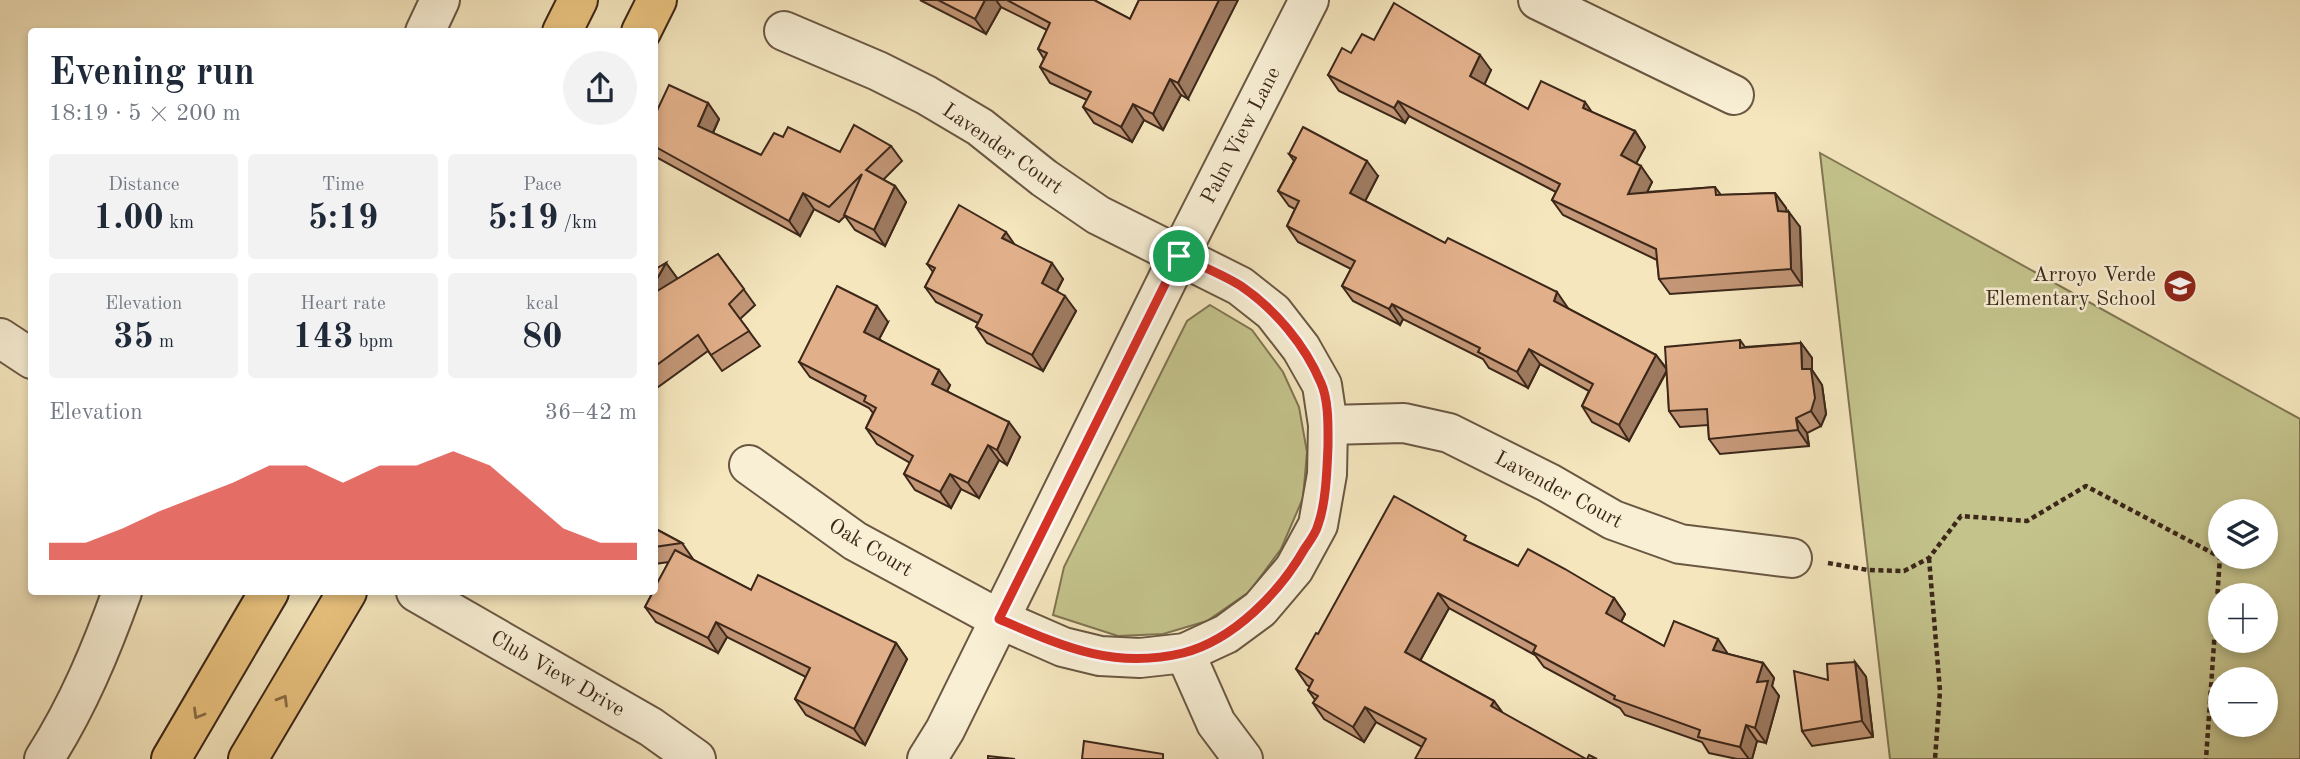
<!DOCTYPE html>
<html lang="en">
<head>
<meta charset="utf-8">
<style>
  body { margin:0; font-family:"Old Standard TT",serif; background:#f2f2f3; color:#1f2937; height:100vh; display:flex; flex-direction:column; font-size:26px; white-space:nowrap }
  * { box-sizing:border-box; margin:0 }
  p { font-size:23px; color:#747a83 }
  .icon { flex:none; width:38px; height:38px; fill:none; stroke:currentColor; stroke-width:2; stroke-linecap:round; stroke-linejoin:round }
  .map { position:relative; flex:1; overflow:hidden }
  .details { position:absolute; left:28px; top:28px; width:630px; height:567px; display:flex; flex-direction:column; background:#fff; border-radius:7px; box-shadow:0 4px 10px #0003 }
  .details>* { flex:none }
  .controls { position:absolute; left:2208px; top:499px; display:grid; gap:14px }
  .controls a { display:grid; place-items:center; width:70px; height:70px; border-radius:50%; background:#fff; box-shadow:0 4px 10px #0003; font-size:35px }
  .pin { position:absolute; display:grid; place-items:center; width:60px; height:60px; color:#fff; margin:-30px; border:4px solid #fff; border-radius:50%; box-shadow:0 2px 7px #0007 }
  .round { display:grid; place-items:center; flex:none; width:74px; height:74px; border-radius:37px; background:#f2f2f3 }
  .headline { display:flex; align-items:center; justify-content:space-between; height:119px; padding:0 21px }
  h1 { font-size:38px; font-weight:700; line-height:52px }
  .stats { display:grid; grid-template-columns:repeat(3,1fr); gap:10px; height:119px; padding:7px 21px }
  .stats div { display:grid; align-content:center; border-radius:7px; background:#f2f2f3; text-align:center }
  .stats b { font-size:35px; font-weight:700 }
  .stats small { font-size:19px; font-weight:400 }
  .stats p { font-size:19px }
  .chart { height:196px; padding:14px 21px }
  .chart p { display:flex; justify-content:space-between }
  .chart svg { width:100%; height:126px; margin-top:7px; fill:#d93025; opacity:.7 }
  .map>svg:first-child { display:block }
  .green { fill:#c4c38c; stroke:#807552; stroke-width:2; fill-rule:evenodd }
  .lines { fill:none; stroke-linecap:round; stroke-linejoin:round }
  .minor-casing { stroke:#6a5742; stroke-width:42 }
  .major-casing { stroke:#3c2719; stroke-width:42 }
  .path { stroke:#3c2719; stroke-width:4.5; stroke-dasharray:5 3.5; stroke-linecap:butt }
  .minor { stroke:#f8efd5; stroke-width:38 }
  .major { stroke:#eac37f; stroke-width:38 }
  .wall { fill:#c29676; stroke:#3c2719; stroke-width:2 }
  .shaded-wall { fill:#9e7a60; stroke:#3c2719; stroke-width:2 }
  .building { fill:#e1af89; stroke:#3c2719; stroke-width:2 }
  .oneway { stroke:#8a6d47 }
  .route-casing { stroke:#fff; stroke-width:14 }
  .route { stroke:#d93025; stroke-width:9 }
  .labels { text-anchor:middle; stroke-width:5; stroke-linejoin:round; paint-order:stroke }
  .street-label { font-size:21px; fill:#3c2719; stroke:#f8efd5 }
  .poi-label { font-size:21px; fill:#3c2719; stroke:#f8efd5; text-anchor:end }
</style>
</head>
<body>
<div class="map">
<svg width="2300" height="759" viewBox="0 0 2300 759">
  <rect width="100%" height="100%" fill="#f5e6be"/>
  <filter id="stains"><feTurbulence type="fractalNoise" baseFrequency=".00286" numOctaves="4"/><feColorMatrix values="0 0 0 0 .2 0 0 0 0 .09 0 0 0 0 .02 0 0 0 .5 -.17"/></filter>
  <radialGradient id="worn" r=".72"><stop offset=".6" stop-color="#630" stop-opacity="0"/><stop offset="1" stop-color="#630" stop-opacity=".3"/></radialGradient>
  <g class="green">
    <path d="M1820,153L2300,419V759H1890ZM2266,511V556H2221V511ZM2221,595H2266V640H2221ZM2221,679H2266V724H2221Z"/>
    <path d="M1210,305L1252,330L1283,372L1299,407L1307,452L1303,498L1281,549L1249,592L1207,621L1163,634L1118,636L1053,615L1064,567L1187,321Z"/>
  </g>
  <g class="lines">
    <defs>
      <g id="minor">
        <path d="M1538,0L1734,95"/>
        <path d="M425,32L440,0"/>
        <path d="M0,338L32,359"/>
        <path d="M1328,425L1404,423L1449,433L1549,483L1613,520L1680,544L1792,558"/>
        <path d="M749,465L855,541L999,619L1063,647L1100,656L1140,658L1185,653L1226,634L1260,609L1294,569L1318,525L1327,474L1328,425L1322,385L1301,348L1273,312L1240,286L1098,215L1044,178L980,127L926,95L878,71L784,31"/>
        <path d="M416,592L651,727L696,759"/>
        <path d="M1185,653L1216,723L1243,759"/>
        <path d="M44,759C78,706 101,650 122,592"/>
        <path d="M927,759L945,730L1179,256L1309,0"/>
      </g>
      <g id="major">
        <path d="M562,32L578,0"/>
        <path d="M641,32L657,0"/>
        <path d="M171,759L269,592"/>
        <path d="M248,759L347,592"/>
      </g>
    </defs>
    <use href="#minor" class="minor-casing"/>
    <use href="#major" class="major-casing"/>
    <g class="path">
      <path d="M1929,558L1940,691L1935,759"/>
      <path d="M1828,563L1868,570L1904,571L1929,558L1961,516L2027,521L2086,486L2220,557L2206,759"/>
    </g>
    <use href="#minor" class="minor"/>
    <use href="#major" class="major"/>
  </g>
  <g class="wall">
    <path d="M920,0H1094L1130,19L1139,0L1188,99L1181,95L1163,130L1144,120L1132,142L1094,123L1083,107L1087,100L1050,83L1040,67L1044,59L1038,49L1047,30L1001,7L986,34Z"/>
    <path d="M1374,40L1491,70L1484,85L1528,109L1592,112L1635,131L1645,147L1636,163L1652,182L1647,192L1715,187L1721,195L1775,193L1786,208L1787,212L1800,227L1802,285L1670,294L1659,279L1657,260L1563,215L1552,200L1556,192L1409,116L1405,123L1339,91L1328,75L1351,53Z"/>
    <path d="M708,103L719,119L713,133L761,155L783,137L840,152L891,146L902,161L883,180L895,186L906,202L885,246L855,230L845,216L839,222L814,209L800,236L654,156V117Z"/>
    <path d="M1289,154L1378,176L1365,201L1656,355L1667,369L1740,340L1745,347L1801,343L1812,358V370L1822,385L1826,414L1821,426L1807,433L1809,446L1720,454L1709,439L1708,425L1680,427L1669,411L1667,371L1629,441L1592,422L1582,406L1589,391L1540,364L1528,388L1489,368L1483,359L1403,319L1400,325L1353,301L1342,286L1351,269L1298,242L1287,226L1295,209L1289,206L1278,191L1294,161Z"/>
    <path d="M1014,244L1063,279L1057,291L1076,311L1043,371L987,343L976,327L978,323L936,302L925,287L933,272L927,264Z"/>
    <path d="M718,254L755,305L740,319L760,346L722,371L708,351L654,390V270L666,263L677,278L676,280Z"/>
    <path d="M888,322L879,339L950,385L947,391L1020,437L1007,465L999,460L979,498L961,489L951,508L915,490L904,474L910,463L877,444L866,428L873,413L869,408L810,377L799,362Z"/>
    <path d="M654,528L682,543L693,559H691L751,590L896,643L907,659L865,745L806,715L795,699L806,677L727,637L718,653L656,622L645,607L669,562L654,564Z"/>
    <path d="M1470,543L1518,566L1614,598L1625,614L1621,622L1664,646L1728,654L1763,663L1774,678L1772,686L1779,696L1766,743L1757,741L1752,759H1737L1709,753L1702,742L1625,715L1620,708L1544,667L1535,655L1449,608L1420,661L1494,701L1502,712L1422,747L1376,722L1364,742L1324,719L1313,703L1315,700L1308,690L1310,687L1307,685L1296,669L1318,634Z"/>
    <path d="M1855,662L1866,677L1873,737L1812,746L1802,731L1828,680Z"/>
  </g>
  <g class="shaded-wall">
    <path d="M985,0H996L1001,7L986,34L975,19Z"/>
    <path d="M1219,0H1238L1188,99L1178,83Z"/>
    <path d="M1480,55L1491,70L1481,92L1470,76Z"/>
    <path d="M1170,79L1181,95L1163,130L1153,114Z"/>
    <path d="M1398,101L1409,116L1405,123L1394,108Z"/>
    <path d="M1585,102L1596,118L1583,108Z"/>
    <path d="M708,103L719,119L709,141L698,126Z"/>
    <path d="M1133,104L1144,120L1132,142L1121,127Z"/>
    <path d="M1635,131L1645,147L1632,171L1621,155Z"/>
    <path d="M1367,161L1378,176L1361,209L1350,193Z"/>
    <path d="M1641,166L1652,182L1639,209L1628,194Z"/>
    <path d="M895,186L906,202L885,246L874,230Z"/>
    <path d="M803,193L814,209L800,236L789,221Z"/>
    <path d="M1775,193L1786,208L1789,226L1778,211Z"/>
    <path d="M1789,212L1800,227L1802,285L1791,269Z"/>
    <path d="M1006,232L1017,248L1002,238Z"/>
    <path d="M666,263L677,278L659,312L654,306V284Z"/>
    <path d="M1052,263L1063,279L1053,298L1042,283Z"/>
    <path d="M1557,292L1568,308L1564,316L1554,301Z"/>
    <path d="M1065,296L1076,311L1043,371L1032,355Z"/>
    <path d="M1392,304L1403,319L1400,325L1389,309Z"/>
    <path d="M877,306L888,322L875,347L864,332Z"/>
    <path d="M1801,343L1812,358V370L1822,385L1826,414L1821,426L1811,411L1802,369Z"/>
    <path d="M1529,349L1540,364L1528,388L1517,372Z"/>
    <path d="M1656,355L1667,370L1629,441L1619,425Z"/>
    <path d="M939,370L950,385L943,400L932,384Z"/>
    <path d="M1796,418L1807,433L1809,446L1798,430Z"/>
    <path d="M1009,422L1020,437L1007,465L997,450Z"/>
    <path d="M988,445L999,460L979,498L968,483Z"/>
    <path d="M950,474L961,489L951,508L940,492Z"/>
    <path d="M1438,593L1449,608L1416,668L1405,652Z"/>
    <path d="M1614,598L1625,614L1617,629L1606,613Z"/>
    <path d="M716,622L727,637L718,653L708,638Z"/>
    <path d="M1718,639L1728,654L1713,650Z"/>
    <path d="M896,643L907,659L865,745L854,729Z"/>
    <path d="M1855,662L1866,677L1873,737L1862,721Z"/>
    <path d="M1763,663L1774,678L1772,686L1779,696L1766,743L1755,728L1757,682Z"/>
    <path d="M1494,701L1505,716L1491,706Z"/>
    <path d="M1365,707L1376,722L1364,742L1353,727Z"/>
    <path d="M1746,725L1757,741L1752,759H1749L1740,747Z"/>
  </g>
  <g class="building">
    <path d="M938,0H985L975,19Z"/>
    <path d="M1007,0H1094L1130,19L1139,0H1219L1178,83L1170,79L1153,114L1133,104L1121,127L1083,107L1091,92L1040,67L1047,53L1038,49L1050,23Z"/>
    <path d="M1394,3L1480,55L1470,76L1528,109L1541,81L1585,102L1583,108L1635,131L1621,155L1641,166L1628,194L1715,187L1716,195L1775,193L1778,211L1789,212L1791,269L1659,279L1656,249L1552,200L1560,184L1398,101L1394,108L1328,75L1342,48L1351,53L1362,34L1374,40Z"/>
    <path d="M669,85L708,103L698,126L761,155L774,133L783,137L788,127L840,152L854,125L891,146L866,170L895,186L874,230L844,215L862,174L829,207L803,193L789,221L654,146V117Z"/>
    <path d="M1303,127L1367,161L1350,193L1445,243L1448,238L1557,292L1554,301L1656,355L1619,425L1582,406L1593,384L1529,349L1517,372L1478,352L1480,348L1392,304L1389,309L1342,286L1355,261L1287,226L1299,201L1278,191L1296,158L1289,154Z"/>
    <path d="M959,205L1006,232L1002,238L1052,263L1042,283L1065,296L1032,355L976,327L982,315L925,287L935,268L927,264Z"/>
    <path d="M718,254L744,289L729,304L749,331L711,355L698,335L654,367V293Z"/>
    <path d="M666,263L654,284V270Z"/>
    <path d="M837,286L877,306L864,332L939,370L932,384L1009,422L997,450L988,445L968,483L950,474L940,492L904,474L913,456L866,428L876,408L864,401L866,396L799,362Z"/>
    <path d="M1740,340V348L1801,343L1802,369H1811L1815,398L1811,411L1796,418L1798,430L1709,439L1707,409L1669,411L1665,347Z"/>
    <path d="M1394,496L1466,536L1464,540L1518,566L1528,549L1565,569L1614,598L1606,613L1664,646L1674,621L1718,639L1713,650L1763,663L1757,682L1768,681L1755,728L1746,725L1740,747L1698,737L1700,730L1614,699L1615,696L1533,652L1536,646L1438,593L1405,652L1494,701L1491,706L1586,759H1415L1426,739L1365,707L1353,727L1313,703L1318,696L1308,690L1313,680L1296,669L1316,633L1318,634Z"/>
    <path d="M654,528L682,543L654,547Z"/>
    <path d="M675,550L751,590L758,575L896,643L854,729L795,699L810,668L716,622L708,638L645,607L653,592H654V589Z"/>
    <path d="M1855,662L1862,721L1802,731L1794,671L1828,680L1827,664Z"/>
    <path d="M1084,741L1163,754V759H1082Z"/>
    <path d="M1589,755L1597,759H1587Z"/>
    <path d="M988,756L1015,759H988Z"/>
  </g>
  <defs><path id="oneway-chevron" d="M-2-3.5L2.5 0L-2 3.5" fill="none" stroke-width="1.6" stroke-linecap="round" stroke-linejoin="round" transform="scale(1.75)"/></defs>
  <g class="oneway">
    <use href="#oneway-chevron" transform="translate(283 700) rotate(-59)"/>
    <use href="#oneway-chevron" transform="translate(198 714) rotate(120)"/>
  </g>
  <g class="lines">
    <defs>
      <path id="route" d="M1179,256C1199,265 1222,274 1241,286C1275,309 1305,345 1321,383C1329,401 1328,427 1328,446C1327,470 1326,503 1318,525C1316,533 1310,541 1305,548C1280,592 1234,640 1183,653C1113,670 1062,646 999,619Z"/>
    </defs>
    <use href="#route" class="route-casing"/>
    <use href="#route" class="route"/>
  </g>
  <defs>
    <symbol id="school-disc" viewBox="-11 -11 22 22"><circle r="9.5" fill="#8f2418" stroke="#f8efd5"/><path d="M0-5L7-2L0 1L-7-2ZM-4 1L0 2.5L4 1V4Q0 6-4 4Z" fill="#fff"/></symbol>
  </defs>
  <g fill-rule="evenodd">
    <use href="#school-disc" x="2161" y="267" width="38" height="38"/>
  </g>
  <g class="labels">
    <g class="street-label">
      <text transform="translate(1240 135) rotate(-63)" y="7">Palm View Lane</text>
      <text transform="translate(1003 148) rotate(35)" y="7">Lavender Court</text>
      <text transform="translate(1559 489) rotate(28)" y="7">Lavender Court</text>
      <text transform="translate(871 547) rotate(31)" y="7">Oak Court</text>
      <text transform="translate(558 673) rotate(30)" y="7">Club View Drive</text>
    </g>
    <g class="poi-label">
      <text x="2156" y="281">Arroyo Verde<tspan x="2156" dy="24">Elementary School</tspan></text>
    </g>
  </g>
  <rect width="100%" height="100%" filter="url(#stains)"/>
  <rect width="100%" height="100%" fill="url(#worn)"/>
</svg>
<div class="controls">
<a><svg class="icon" aria-label="layers" viewBox="0 0 24 24"><path d="M12 4l9 5-9 5-9-5zM3 14l9 5 9-5"/></svg></a>
<a>+</a>
<a>−</a>
</div>
<div class="pin" style="left:1179px;top:256px;background:#1e9e55"><svg class="icon" aria-label="arrive" viewBox="0 0 24 24"><path d="M6 21V4h12l-3 4 3 4H6"/></svg></div>
<section class="details">
<div class="headline"><div><h1>Evening run</h1><p>18:19 · 5 × 200 m</p></div><a class="round"><svg class="icon" aria-label="share" viewBox="0 0 24 24"><path d="M12 15V3M7 8l5-5 5 5M5 13v7h14v-7"/></svg></a></div>
<div class="stats">
<div><p>Distance</p><b>1.00<small> km</small></b></div>
<div><p>Time</p><b>5:19</b></div>
<div><p>Pace</p><b>5:19<small> /km</small></b></div>
</div>
<div class="stats">
<div><p>Elevation</p><b>35<small> m</small></b></div>
<div><p>Heart rate</p><b>143<small> bpm</small></b></div>
<div><p>kcal</p><b>80</b></div>
</div>
<div class="chart"><p><span>Elevation</span>36–42 m</p>
<svg viewBox="0 0 160 44" preserveAspectRatio="none"><path d="M0 44V38L10 38L20 33L30 27L40 22L50 17L60 11L70 11L80 17L90 11L100 11L110 6L120 11L130 22L140 33L150 38L160 38V44z"/></svg>
</div>
</section>
</div>
</body>
</html>
